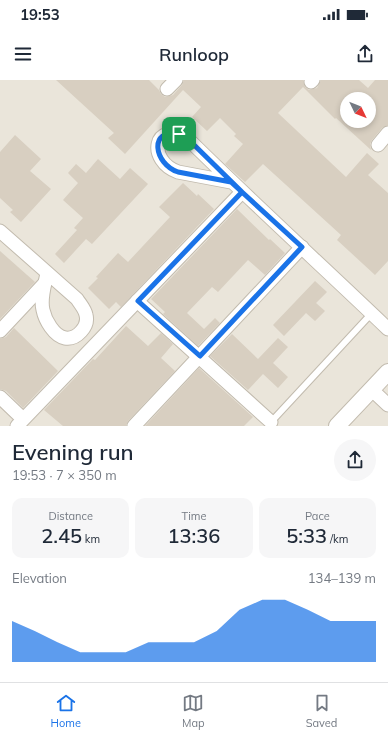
<!DOCTYPE html>
<html lang="en">
<head>
<meta charset="utf-8">
<style>
  body { margin:0; font-family:Mulish,sans-serif; background:#f6f6f7; color:#1f2937; height:100vh; display:flex; flex-direction:column; font-size:15px; white-space:nowrap }
  * { box-sizing:border-box; margin:0 }
  p { font-size:13px; color:#747a83 }
  .icon { flex:none; width:22px; height:22px; fill:none; stroke:currentColor; stroke-width:2; stroke-linecap:round; stroke-linejoin:round }
  .map { position:relative; height:346px; overflow:hidden }
  .panel { display:flex; flex-direction:column; background:#fff; flex:1 }
  .panel>* { flex:none }
  .needle { width:26px; rotate:133deg }
  .tools { position:absolute; left:340px; top:12px; display:grid; gap:8px }
  .tools a { display:grid; place-items:center; width:36px; height:36px; border-radius:50%; background:#fff; box-shadow:0 2px 6px #0003; font-size:20px }
  .pin { position:absolute; display:grid; place-items:center; width:34px; height:34px; color:#fff; margin:-17px; border-radius:8px; box-shadow:0 2px 6px #0006 }
  .round { display:grid; place-items:center; flex:none; width:42px; height:42px; border-radius:21px; background:#f6f6f7 }
  .headline { display:flex; align-items:center; justify-content:space-between; height:68px; padding:0 12px }
  h1 { font-size:22px; font-weight:600; line-height:30px }
  .stats { display:grid; grid-template-columns:repeat(3,1fr); gap:6px; height:68px; padding:4px 12px }
  .stats div { display:grid; align-content:center; border-radius:10px; background:#f6f6f7; text-align:center }
  .stats b { font-size:20px; font-weight:600 }
  .stats small { font-size:11px; font-weight:400 }
  .stats p { font-size:11px }
  .chart { height:112px; padding:8px 12px }
  .chart p { display:flex; justify-content:space-between }
  .chart svg { width:100%; height:72px; margin-top:4px; fill:#1a73e8; opacity:.7 }
  .status { display:flex; justify-content:space-between; align-items:center; height:28px; padding:0 20px; background:#fff; direction:ltr }
  .status svg { height:11px; fill:currentColor }
  header { display:flex; justify-content:space-between; align-items:center; height:52px; padding:0 12px; background:#fff; font-size:18px; font-weight:600 }
  .dock { display:flex; justify-content:space-around; align-items:center; height:56px; border-top:1px solid #e0e1e3; background:#fff; font-size:11px; color:#747a83 }
  .dock a { display:grid; justify-items:center; gap:2px }
  .dock .active { color:#1a73e8 }
  .map>svg:first-child { display:block }
  .residential { fill:#eae5da; fill-rule:evenodd }
  .building { fill:#d8cfc1; fill-rule:evenodd }
  .lines { fill:none; stroke-linecap:round; stroke-linejoin:round }
  .service-casing { stroke:#c2bbae; stroke-width:8 }
  .minor-casing { stroke:#c2bbae; stroke-width:15 }
  .tertiary-casing { stroke:#c2bbae; stroke-width:18 }
  .service { stroke:#fff; stroke-width:6 }
  .minor { stroke:#fff; stroke-width:13 }
  .tertiary { stroke:#fff; stroke-width:16 }
  .route-casing { stroke:#fff; stroke-width:8 }
  .route { stroke:#1a73e8; stroke-width:5 }
</style>
</head>
<body>
<div class="status"><b>19:53</b><svg viewBox="0 0 49 12"><path d="M0 12V9h3v3zM5 12V6h3v6zM10 12V3h3v9zM15 12V0h3v12zM26 1h20v11H26zM47 4h2v5h-2z"/></svg></div>
<header><svg class="icon" aria-label="menu" viewBox="0 0 24 24"><path d="M4 6h16M4 12h16M4 18h16"/></svg>Runloop<svg class="icon" aria-label="share" viewBox="0 0 24 24"><path d="M12 15V3M7 8l5-5 5 5M5 13v7h14v-7"/></svg></header>
<div class="map">
<svg width="388" height="346" viewBox="0 0 388 346">
  <rect width="100%" height="100%" fill="#f6f3ec"/>
  <path class="residential" d="M0,0H388V346H0ZM347,19H369V41H347Z"/>
  <g class="building">
    <path d="M56,0H149L159,10L161,14L165,17L173,15L182,5L184,0H303L305,7L309,10L317,8L321,0H359L368,8L375,0H388V45L382,48L372,60L370,64L371,70L336,38L335,39L303,7L278,33L346,97L367,73L379,84L368,95L388,113V181L375,195L337,160L341,155L263,84L245,102L225,84L243,64L234,56L236,54L220,38L207,51L192,37L201,27L183,10L125,74L108,58L114,53ZM347,19H369V41H347Z"/>
    <path d="M15,55L41,79L30,91L51,109L21,142L10,132L13,130L0,118V72Z"/>
    <path d="M98,79L120,99L130,88L148,104L92,164L86,159L64,183L55,174L77,150L74,148L83,138L63,120L78,103L68,93L76,84L86,93Z"/>
    <path d="M183,103L197,116L198,114L214,129L121,227L116,222L109,229L88,208L98,198L96,197L118,173L128,182L170,137L159,127Z"/>
    <path d="M237,129L269,160L270,159L285,173L265,195L248,180L218,212L212,207L187,233L204,249L215,238L220,243L198,266L163,234L165,232L151,219Z"/>
    <path d="M0,171L35,202L0,239Z"/>
    <path d="M315,201L327,212L316,223L325,231L315,241L306,233L284,256L273,245Z"/>
    <path d="M126,246L148,266L161,253L173,264L161,278L175,291L128,341L126,346H63L44,330L93,279L95,280Z"/>
    <path d="M14,248L58,291L23,328L6,311L0,309V259L6,257Z"/>
    <path d="M232,254L258,279L278,258L288,267L273,283L288,297L278,308L263,294L248,310L210,276Z"/>
    <path d="M199,288L253,337L244,346H145Z"/>
  </g>
  <g class="lines">
    <defs>
      <path id="service" d="M271,342L372,233"/>
      <g id="minor">
        <path d="M311,2L313,0"/>
        <path d="M167,9L176,0"/>
        <path d="M378,65L388,53"/>
        <path d="M231,102L178,92C147,81 153,40 187,58C253,123 321,185 388,249"/>
        <path d="M0,151L77,219C80,224 85,229 86,235C89,246 77,260 65,258C54,256 45,240 43,230C40,218 45,205 47,193"/>
        <path d="M137,221L271,342"/>
        <path d="M0,251L45,203"/>
        <path d="M371,309L388,325"/>
        <path d="M0,317L23,339"/>
        <path d="M17,346L242,112"/>
        <path d="M134,346L302,167"/>
      </g>
      <path id="tertiary" d="M337,346L388,292"/>
    </defs>
    <use href="#service" class="service-casing"/>
    <use href="#minor" class="minor-casing"/>
    <use href="#tertiary" class="tertiary-casing"/>
    <use href="#service" class="service"/>
    <use href="#minor" class="minor"/>
    <use href="#tertiary" class="tertiary"/>
  </g>
  <g class="lines">
    <defs>
      <path id="route" d="M179,54L187,58L242,112L138,221L200,276L302,167L231,102L178,92C154,84 148,48 179,54"/>
    </defs>
    <use href="#route" class="route-casing"/>
    <use href="#route" class="route"/>
  </g>
</svg>
<div class="tools">
<a><svg class="needle" viewBox="-14 -14 28 28"><path d="M0-13l5 13h-10z" fill="#e53935"/><path d="M0 13l5-13h-10z" fill="#747a83"/></svg></a>
</div>
<div class="pin" style="left:179px;top:54px;background:#1e9e55"><svg class="icon" aria-label="arrive" viewBox="0 0 24 24"><path d="M6 21V4h12l-3 4 3 4H6"/></svg></div>
</div>
<section class="panel">
<div class="headline"><div><h1>Evening run</h1><p>19:53 · 7 × 350 m</p></div><a class="round"><svg class="icon" aria-label="share" viewBox="0 0 24 24"><path d="M12 15V3M7 8l5-5 5 5M5 13v7h14v-7"/></svg></a></div>
<div class="stats">
<div><p>Distance</p><b>2.45<small> km</small></b></div>
<div><p>Time</p><b>13:36</b></div>
<div><p>Pace</p><b>5:33<small> /km</small></b></div>
</div>
<div class="chart"><p><span>Elevation</span>134–139 m</p>
<svg viewBox="0 0 160 44" preserveAspectRatio="none"><path d="M0 44V19L10 25L20 32L30 38L40 38L50 38L60 32L70 32L80 32L90 25L100 12L110 6L120 6L130 12L140 19L150 19L160 19V44z"/></svg>
</div>
</section>
<nav class="dock">
<a class="active"><svg class="icon" aria-label="home" viewBox="0 0 24 24"><path d="M3 11l9-7 9 7M6 9v11h12V9"/></svg>Home</a>
<a><svg class="icon" aria-label="map" viewBox="0 0 24 24"><path d="M3 6l6-2 6 2 6-2v14l-6 2-6-2-6 2zM9 4v14M15 6v14"/></svg>Map</a>
<a><svg class="icon" aria-label="saved" viewBox="0 0 24 24"><path d="M7 4h10v16l-5-4-5 4z"/></svg>Saved</a>
</nav>
</body>
</html>
